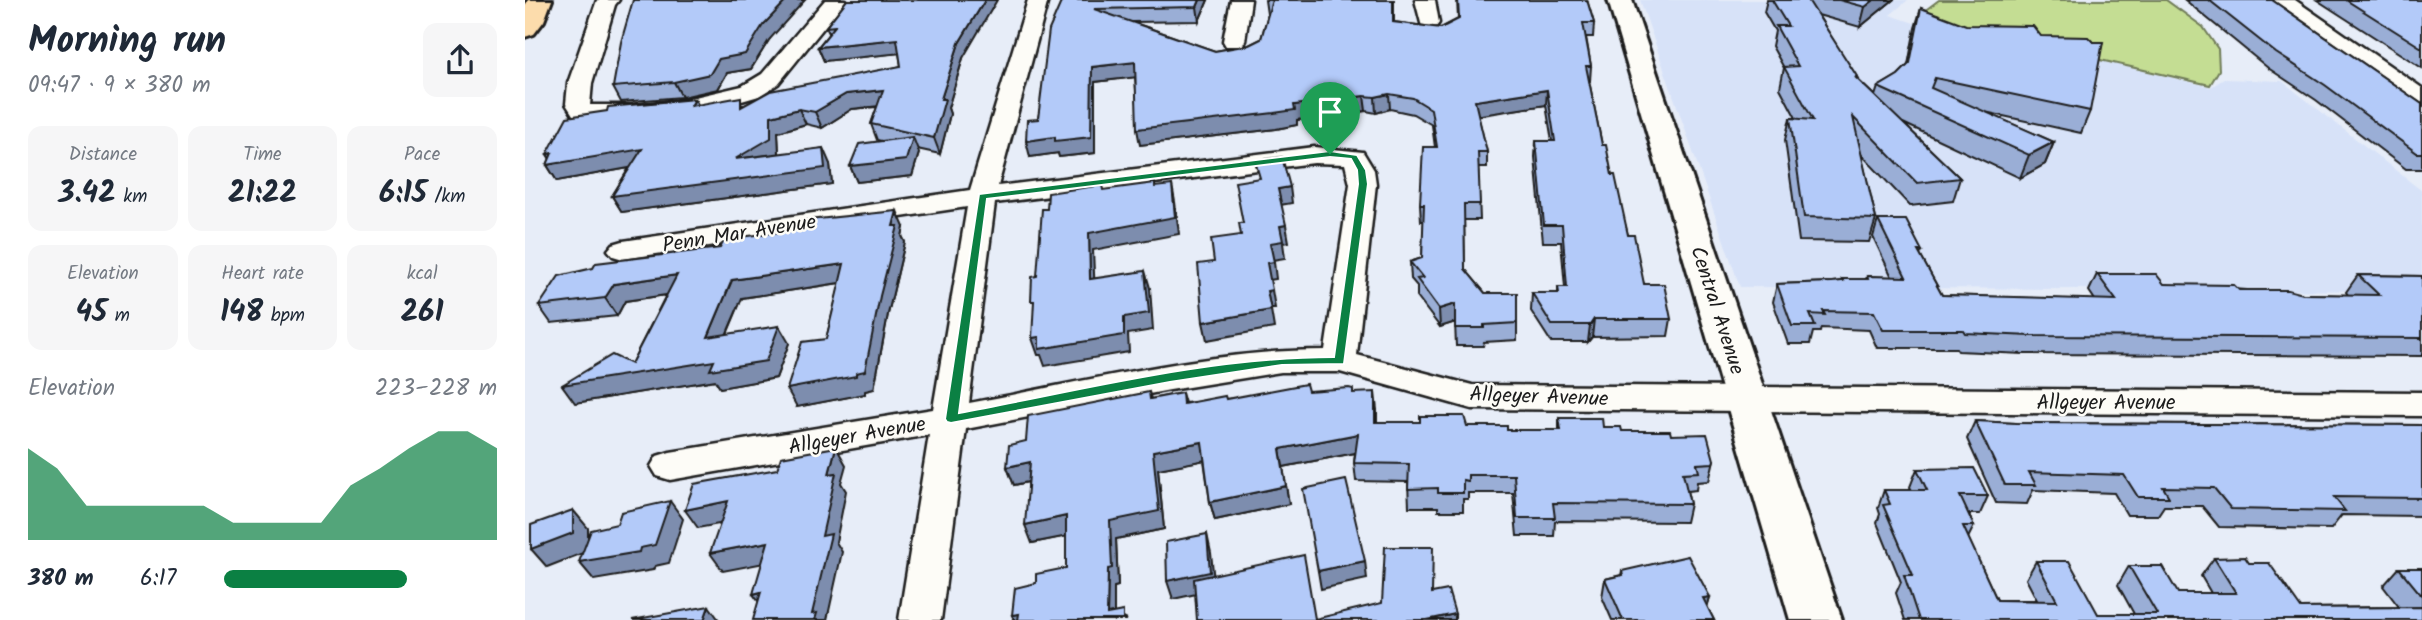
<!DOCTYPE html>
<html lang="en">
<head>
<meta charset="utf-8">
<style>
  body { margin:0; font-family:Kalam,sans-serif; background:#f6f6f7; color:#1f2937; height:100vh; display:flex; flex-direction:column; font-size:26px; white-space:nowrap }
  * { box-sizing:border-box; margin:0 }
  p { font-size:23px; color:#747a83 }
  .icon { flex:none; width:38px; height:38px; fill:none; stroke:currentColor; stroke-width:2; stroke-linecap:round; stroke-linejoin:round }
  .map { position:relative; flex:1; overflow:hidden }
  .side { display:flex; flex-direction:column; background:#fff; width:525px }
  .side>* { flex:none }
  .pin { position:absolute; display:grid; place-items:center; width:60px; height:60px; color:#fff; margin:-72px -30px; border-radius:50% 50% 50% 0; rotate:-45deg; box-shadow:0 0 7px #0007 }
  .pin .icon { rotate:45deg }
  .round { display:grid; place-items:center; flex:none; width:74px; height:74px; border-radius:14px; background:#f6f6f7 }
  .overview { display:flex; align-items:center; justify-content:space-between; height:119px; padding:0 28px }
  h1 { font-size:38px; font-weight:700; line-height:52px }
  .figures { display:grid; grid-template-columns:repeat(3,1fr); gap:10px; height:119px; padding:7px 28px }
  .figures div { display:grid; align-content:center; border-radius:14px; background:#f6f6f7; text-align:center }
  .figures b { font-size:30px; font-weight:700 }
  .figures small { font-size:19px; font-weight:400 }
  .figures p { font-size:19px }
  .chart { height:196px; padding:14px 28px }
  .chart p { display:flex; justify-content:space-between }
  .chart svg { width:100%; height:126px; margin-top:7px; fill:#0b8043; opacity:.7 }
  ul { padding:0 28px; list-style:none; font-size:23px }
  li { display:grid; grid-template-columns:112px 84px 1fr; align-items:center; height:52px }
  li i { height:18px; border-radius:9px; background:#0b8043 }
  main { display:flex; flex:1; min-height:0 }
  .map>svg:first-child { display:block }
  .built { fill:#d7e2f8 }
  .green { fill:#c4dd93; stroke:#707c58; stroke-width:2 }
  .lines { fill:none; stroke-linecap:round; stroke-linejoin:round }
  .street-casing { stroke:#1c1c1c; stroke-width:5 }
  .secondary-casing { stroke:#1c1c1c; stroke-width:6 }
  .highway-casing { stroke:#1c1c1c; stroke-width:6 }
  .street { fill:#fdfcf7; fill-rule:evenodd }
  .secondary { fill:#fdfcf7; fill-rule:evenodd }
  .highway { fill:#fcdcac; fill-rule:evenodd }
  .wall { fill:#9aaed6; stroke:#1c1c1c; stroke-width:2 }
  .shaded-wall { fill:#7d8dae; stroke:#1c1c1c; stroke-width:2 }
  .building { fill:#b3caf9; stroke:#1c1c1c; stroke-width:2 }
  .route { fill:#0b8043; stroke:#fff; stroke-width:2; fill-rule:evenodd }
  .labels { text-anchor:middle; stroke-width:5; stroke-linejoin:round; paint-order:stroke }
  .street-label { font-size:21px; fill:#1c1c1c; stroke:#fdfcf7 }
</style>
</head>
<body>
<main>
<section class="side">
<div class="overview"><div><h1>Morning run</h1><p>09:47 · 9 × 380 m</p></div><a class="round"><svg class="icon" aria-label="share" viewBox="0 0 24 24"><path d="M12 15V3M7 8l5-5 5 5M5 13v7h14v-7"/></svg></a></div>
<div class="figures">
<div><p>Distance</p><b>3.42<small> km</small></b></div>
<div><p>Time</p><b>21:22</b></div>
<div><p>Pace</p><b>6:15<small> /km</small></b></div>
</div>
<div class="figures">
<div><p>Elevation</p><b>45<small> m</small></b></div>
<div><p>Heart rate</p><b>148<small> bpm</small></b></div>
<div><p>kcal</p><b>261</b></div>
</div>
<div class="chart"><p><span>Elevation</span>223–228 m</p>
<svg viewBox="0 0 160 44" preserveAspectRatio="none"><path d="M0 44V12L10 19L20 32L30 32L40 32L50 32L60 32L70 38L80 38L90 38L100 38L110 25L120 19L130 12L140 6L150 6L160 12V44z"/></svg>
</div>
<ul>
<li><b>380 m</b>6:17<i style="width:67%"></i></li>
</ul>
</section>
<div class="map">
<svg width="1897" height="620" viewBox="0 0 1897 620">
  <rect width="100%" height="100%" fill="#e7edf8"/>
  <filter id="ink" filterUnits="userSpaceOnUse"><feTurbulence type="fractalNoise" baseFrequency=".0143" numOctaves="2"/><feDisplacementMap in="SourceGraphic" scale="14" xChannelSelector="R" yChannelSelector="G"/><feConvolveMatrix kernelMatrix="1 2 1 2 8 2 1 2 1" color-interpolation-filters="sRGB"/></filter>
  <g filter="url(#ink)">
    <path class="built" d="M1115,0H1383L1365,15L1488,56L1547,54L1686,87L1699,79L1757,81L1897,191V291L1215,287Z"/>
    <path class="green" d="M1414,0H1641L1678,27L1693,49L1694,70L1685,85L1404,21L1398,12Z"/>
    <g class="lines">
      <defs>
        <g id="street">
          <path d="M72,0H94L90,5L67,83L65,105H106L157,100L217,86L237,74L300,0H321L253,84L234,96L182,111L131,118L84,120L48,115L41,104L43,83Z"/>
          <path d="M503,0H523L473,186L789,147L838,152L849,170L851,184L832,355L947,385L1897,392V416L947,409L815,372H756L645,390L441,429L416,620H374L404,435L145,480L132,476L126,466L132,456L145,452L408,409L442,207L98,259L88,256L83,250L88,244L98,241L445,190ZM789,163L820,164L825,184L800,350C684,350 558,382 444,403L470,203Z"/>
          <path d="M706,0H726L720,41L717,46H701L698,41Z"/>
          <path d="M890,0H910L914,23L911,27H897Z"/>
          <path d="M1747,0H1770L1897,88V106L1889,104Z"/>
        </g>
        <path id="secondary" d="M1083,0H1107L1317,620H1265Z"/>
        <path id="highway" d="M3,0H27L19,21L9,34L0,37V6Z"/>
      </defs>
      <use href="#street" class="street-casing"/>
      <use href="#secondary" class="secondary-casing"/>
      <use href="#highway" class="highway-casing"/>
      <use href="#street" class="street"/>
      <use href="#secondary" class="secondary"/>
      <use href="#highway" class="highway"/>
    </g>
    <g class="wall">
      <path d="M322,0L438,58L423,108L425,114L415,154L392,149L394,153L387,176L332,182L325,166L357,141L352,140L346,124L352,107L327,109L297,128L281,124L253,132L254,154L305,164L307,184L97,212L87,196L104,168L32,181L22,165L25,159L22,154L173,105H220L376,66L374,53L299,61L293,47L304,33L301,27Z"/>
      <path d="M537,0H683L674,21L607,22L690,51L724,45L736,39L743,14H742L740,0H869V22L916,28L933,19L932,0H1062L1069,23L1068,37H1061L1066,66L1065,81H1064L1077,145L1087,175L1103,235L1119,284L1146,319L1143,336L1067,337L1063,342H1026L1006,311L1007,293H1033V287H1040L1036,242H1018L1010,157L1011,141H1027L1021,105L953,115L962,152V168H953L955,220H939L940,269L960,293L992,323V340L959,342L958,346H931L930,322L915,327L892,297V286L886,279L885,262L897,258L899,221H896L895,204L910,147L907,125L888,114L865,109L851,113L841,111L772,120V125L751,129L615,145L610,77L570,82V153L534,157L533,153L505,157Z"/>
      <path d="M1242,0H1368L1335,27L1293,15L1332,79L1350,96L1353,87L1373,75L1383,65L1390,28L1396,8L1565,111L1556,133L1460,112L1529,142L1520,164L1495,178L1378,123L1435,178L1428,201L1385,206L1336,154L1351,219L1344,242L1274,241L1260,140L1265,118H1271L1255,88L1259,68L1247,46L1250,31L1239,12Z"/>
      <path d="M1660,0H1747L1897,104V169H1881L1791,100L1743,68Z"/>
      <path d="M1792,0H1897V68Z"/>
      <path d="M244,40L226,69L202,73L193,89L157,97L96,102L88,87Z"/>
      <path d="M1353,220L1397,251L1395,255L1417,295L1570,300L1564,291L1572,274L1639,284L1778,294L1823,295L1821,292L1833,275L1897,276V356L1499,354L1433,351L1431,348H1352L1344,330L1296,328L1295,332H1288L1285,344H1263L1248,302L1252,284L1307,282L1316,281L1317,279H1341L1342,276L1367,277L1348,237Z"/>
      <path d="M379,227L377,236L380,242L363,314L349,389L340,391V394L272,407L301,339L315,283L217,298L202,334L264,343L251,378L195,388L190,380L50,403L106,364L141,295L100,301L92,316L26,323L14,306Z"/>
      <path d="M783,391L829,393L852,410V422L942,426L982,430H1034V418L1097,431L1146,435L1189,460L1184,481L1172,482L1171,490L1162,491L1165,504L1161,522L1030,521L1029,536H992L988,493H943V499H938V511H913V507H884L883,482L831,481L829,463L830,453L758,467L764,504L690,520L685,502L679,460L633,469L639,529L591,539L593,586L589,587V613L602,620H490L487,615L511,583L541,568V536L507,543L503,482L489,485L482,467L501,441L624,392L626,399L657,393L660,403Z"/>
      <path d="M1450,421L1491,423L1897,425V516L1817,515L1806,529L1694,527L1677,506H1639L1633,515H1602L1589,493L1508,490L1502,504L1471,503L1442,439Z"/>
      <path d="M1392,469L1463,496L1455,514H1443L1449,526L1443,538L1472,600H1512L1501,579L1511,561L1573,614H1609L1593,585L1604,566L1653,593H1686L1676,576L1689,558L1724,563L1776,608L1874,607L1858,586L1874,568H1897V620H1380L1371,593L1376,582L1352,523L1355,514L1353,508L1359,490H1387L1385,487Z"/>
      <path d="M1097,571L1185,597L1182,607L1189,620H1087L1077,597L1080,579L1096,575Z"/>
    </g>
    <g class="shaded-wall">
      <path d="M262,0H280L244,40L226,69L202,73L193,89L157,97L149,82L238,25Z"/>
      <path d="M460,0H472L438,58L423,108L425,114L415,154L409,138L416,99L434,43Z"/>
      <path d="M675,0H683L674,21L672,7Z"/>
      <path d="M1349,0H1368L1335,27L1340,7Z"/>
      <path d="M372,39L377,53L299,61L293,47Z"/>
      <path d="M610,62L613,77L570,82V153L534,157L533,153L505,157L501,141L567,67Z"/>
      <path d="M358,90L364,105L327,109L297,128L290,112L321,94Z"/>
      <path d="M1022,90L1021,105L950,116V101Z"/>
      <path d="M864,94L865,109L851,113L850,97Z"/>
      <path d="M839,96L841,111L772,120V125L751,129L615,145L612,129L769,105Z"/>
      <path d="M170,99L178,114L166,106Z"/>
      <path d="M274,109L281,124L253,132L254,154L210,159L246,116Z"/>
      <path d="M388,137L394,153L387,176L332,182L325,166Z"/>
      <path d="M1529,142L1520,164L1495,178L1504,155Z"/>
      <path d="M298,148L305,164L307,184L97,212L87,196Z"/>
      <path d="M117,149L126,164L32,181L22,165L28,164L22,154L27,153Z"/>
      <path d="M647,185L650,202L654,234L568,250L570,296L565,279L564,233Z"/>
      <path d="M765,187L767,203L755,205L753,189Z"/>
      <path d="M372,211L379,227L377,236L380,242L363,314L349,389L340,391V394L272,407L262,389L331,373Z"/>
      <path d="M761,225L764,242L758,243L760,258L747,260L745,243L755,226Z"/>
      <path d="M749,262L751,279L744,280L742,263Z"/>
      <path d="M319,264L327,281L217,298L193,354L183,337L207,280Z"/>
      <path d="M620,271L625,288L628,330L603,334L604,352L520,366L516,355H513L507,338L599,317Z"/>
      <path d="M152,275L162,292L100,301L92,316L80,298L89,284Z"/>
      <path d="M747,290L750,308H745L742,291Z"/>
      <path d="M930,304L931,322L915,327L914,309Z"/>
      <path d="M746,310L749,328L682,340L678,322Z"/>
      <path d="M1069,319L1067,337L1063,342L1065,325Z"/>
      <path d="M254,326L264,343L251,378L195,388L190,380L50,403L37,385Z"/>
      <path d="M850,392L852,410V440L850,422Z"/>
      <path d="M833,434L835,452L758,467L755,449Z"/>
      <path d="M677,442L681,460L633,469L639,529L591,539L593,586L589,587V620L582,614L583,569L585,521L628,451Z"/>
      <path d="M311,447L321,465L316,483L321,491L311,542L317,552L302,620H290L287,614L304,474Z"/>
      <path d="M505,462L512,480L489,485L482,467Z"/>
      <path d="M761,486L764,504L690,520L685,502Z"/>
      <path d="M145,501L158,519L144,563L130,566L128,570L69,580L54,562L115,548Z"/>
      <path d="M203,501L215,520L173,528L160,510Z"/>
      <path d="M48,510L63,528V551L22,567L6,549Z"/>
      <path d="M541,516L548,535L507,543L500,525Z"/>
      <path d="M682,534L686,553L690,590L648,599L642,581Z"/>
      <path d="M243,542L255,560L198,571L185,553Z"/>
      <path d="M840,561L842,579L796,589L793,571Z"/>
      <path d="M236,592L241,612L228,594Z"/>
      <path d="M1185,597L1180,615L1178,598Z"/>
      <path d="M184,606L194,620H179Z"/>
      <path d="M494,614L497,620H490L487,615Z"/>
      <path d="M930,614V620H902Z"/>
    </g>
    <g class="building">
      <path d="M108,0H262L238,25L220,54L194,59L185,74L149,82L88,87L96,42Z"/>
      <path d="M322,0H460L434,43L416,99H420L409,138L346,124L358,90L321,94L290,112L274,109L246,116V138L210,159L298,148L300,168L87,196L117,149L22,165L27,153L22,154L42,117L82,111L83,107L170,99L166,106L216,97V107L245,91L376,66L372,39L293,47L310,26L301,27Z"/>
      <path d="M537,0H675L672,7L569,9L690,51L724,45L736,39L747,0H868V22L916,28L934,19L933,0H1062L1069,23H1058L1066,66H1061L1077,145H1081L1087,175H1090L1103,235H1109L1119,284H1139L1146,319H1069L1065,325H1027L1007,293H1034L1033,287H1042L1037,225H1019L1011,141H1030L1022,90L950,101L962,152H953L955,204H939L940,269L960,293H992V323L959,325V328H930V304L914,309L892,279L898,278L885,262L897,258L899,204H895L898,147H912L906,109L888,98L864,94L850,97L839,96L769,105L770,110L749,113L612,129L610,62L567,67L566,137L530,141V137L501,141L502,120L513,119L524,30Z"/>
      <path d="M1247,0H1283L1333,78L1330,77L1435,178L1392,183L1328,117L1351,219L1279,217L1265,118L1288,120L1259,67L1273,66L1251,26H1263Z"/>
      <path d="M1314,0H1349L1340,7Z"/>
      <path d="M1684,0H1747L1897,104V153H1892L1800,85L1751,53Z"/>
      <path d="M1821,0H1897V48Z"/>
      <path d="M1396,8L1441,25L1508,26L1516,36L1563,37L1568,42H1578L1565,111L1410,78L1406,88L1529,142L1504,155L1353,87L1373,75L1385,63Z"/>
      <path d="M388,137L381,160L325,166L334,144Z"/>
      <path d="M757,157L765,187L753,189L761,225L755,226L758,241L745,243L749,262L742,263L747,290L742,291L746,310L678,322L673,264L689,262L686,239L716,235L714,223H718L710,182L735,178L730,161Z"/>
      <path d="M630,183V187L647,185L650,217L564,233L565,279L620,271L624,313L599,317V335L514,349V337L507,338L509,301H506L507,277L512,276L517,209H522L523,193L577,185L578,190Z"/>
      <path d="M372,211L368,226H373L355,296L340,371L331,373V376L262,389L277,342L301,339L319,264L207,280L183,337L254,326L241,361L185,370L189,361L37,385L87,355L106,364L152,275L89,284L80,298L14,306L34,276L68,268L71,263L195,248L200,239L270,230L273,221Z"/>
      <path d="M1353,220H1381L1397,251H1393L1417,295L1591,300L1572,274H1631L1639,284L1709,285L1714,290H1763L1778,294L1854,295L1833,275L1897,276V338L1506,336L1440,333L1438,330H1358L1349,312L1298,311L1300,315L1285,314L1290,326H1267L1252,284L1307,282L1318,281L1317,279H1343L1342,276L1381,277Z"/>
      <path d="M781,384L783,391L824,388L828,389V393L850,392V422H895V416H939L942,426H982V430H1036L1034,418H1077L1078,427H1096L1097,431H1145L1146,435L1182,434L1189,460L1188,463L1172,464L1174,472L1158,473L1165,504L1028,503L1030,518H992L989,475H943V481L938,480V493H913V488L883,489L884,464L829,463L833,434L755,449L761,486L685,502L677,442L628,451L634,511L585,521L587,568L583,569L582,614L598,611V620H493L494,614L487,615L490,588L511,583V574L541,568V516L500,525L505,462L482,467L484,445L501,441L503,416L624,392L625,399L657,393L658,404L700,396L701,399Z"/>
      <path d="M1450,421L1491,423L1897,425V498L1809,497L1820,511L1706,509L1689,488L1638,487L1644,497H1613L1599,475L1504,472L1511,485H1480Z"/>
      <path d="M311,447L304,474L311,473L297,536L306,534L287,614L292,613L290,620H228L236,592L228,594L243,542L185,553L203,501L160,510L169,484L252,469L256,457Z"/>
      <path d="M1449,468L1463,496H1435L1449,526H1438L1472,600L1532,601L1511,561H1544L1573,614H1632L1604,566H1637L1653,593H1711L1689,558L1720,557L1724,563H1744L1776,608L1897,607V620H1394L1379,575H1388L1358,505L1365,504L1359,490H1402L1392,469Z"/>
      <path d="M821,480L840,561L793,571L778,489Z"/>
      <path d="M145,501L130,545L115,548L114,552L54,562L66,530L92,524L96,512Z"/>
      <path d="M48,510V533L6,549V525Z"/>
      <path d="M682,534L685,572L642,581L641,542Z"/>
      <path d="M860,547H908L907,593L923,590L930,614L902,620H672L669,579L779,555L790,619L857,603Z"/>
      <path d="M1163,556L1185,597L1178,598L1189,620H1098L1080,579L1098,575L1097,571Z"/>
      <path d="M1874,568H1897V596Z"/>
      <path d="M184,606L179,620H107Z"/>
    </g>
  </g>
  <path class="route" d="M805,151L832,155L841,170L843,184L819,364L757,365L645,382L426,423L422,422L420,419L454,194ZM805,157L826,159L832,170L833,184L809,357C683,357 557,390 434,413L462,199Z"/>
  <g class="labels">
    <g class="street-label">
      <text transform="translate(214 233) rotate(-9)" y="7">Penn Mar Avenue</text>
      <text transform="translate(1193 310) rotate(72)" y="7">Central Avenue</text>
      <text transform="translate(1014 396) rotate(2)" y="7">Allgeyer Avenue</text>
      <text x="1581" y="409">Allgeyer Avenue</text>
      <text transform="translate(332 435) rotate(-10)" y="7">Allgeyer Avenue</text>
    </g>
  </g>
</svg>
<div class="pin" style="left:805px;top:154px;background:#1e9e55"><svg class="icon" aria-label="arrive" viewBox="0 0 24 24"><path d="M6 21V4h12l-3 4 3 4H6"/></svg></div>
</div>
</main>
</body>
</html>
